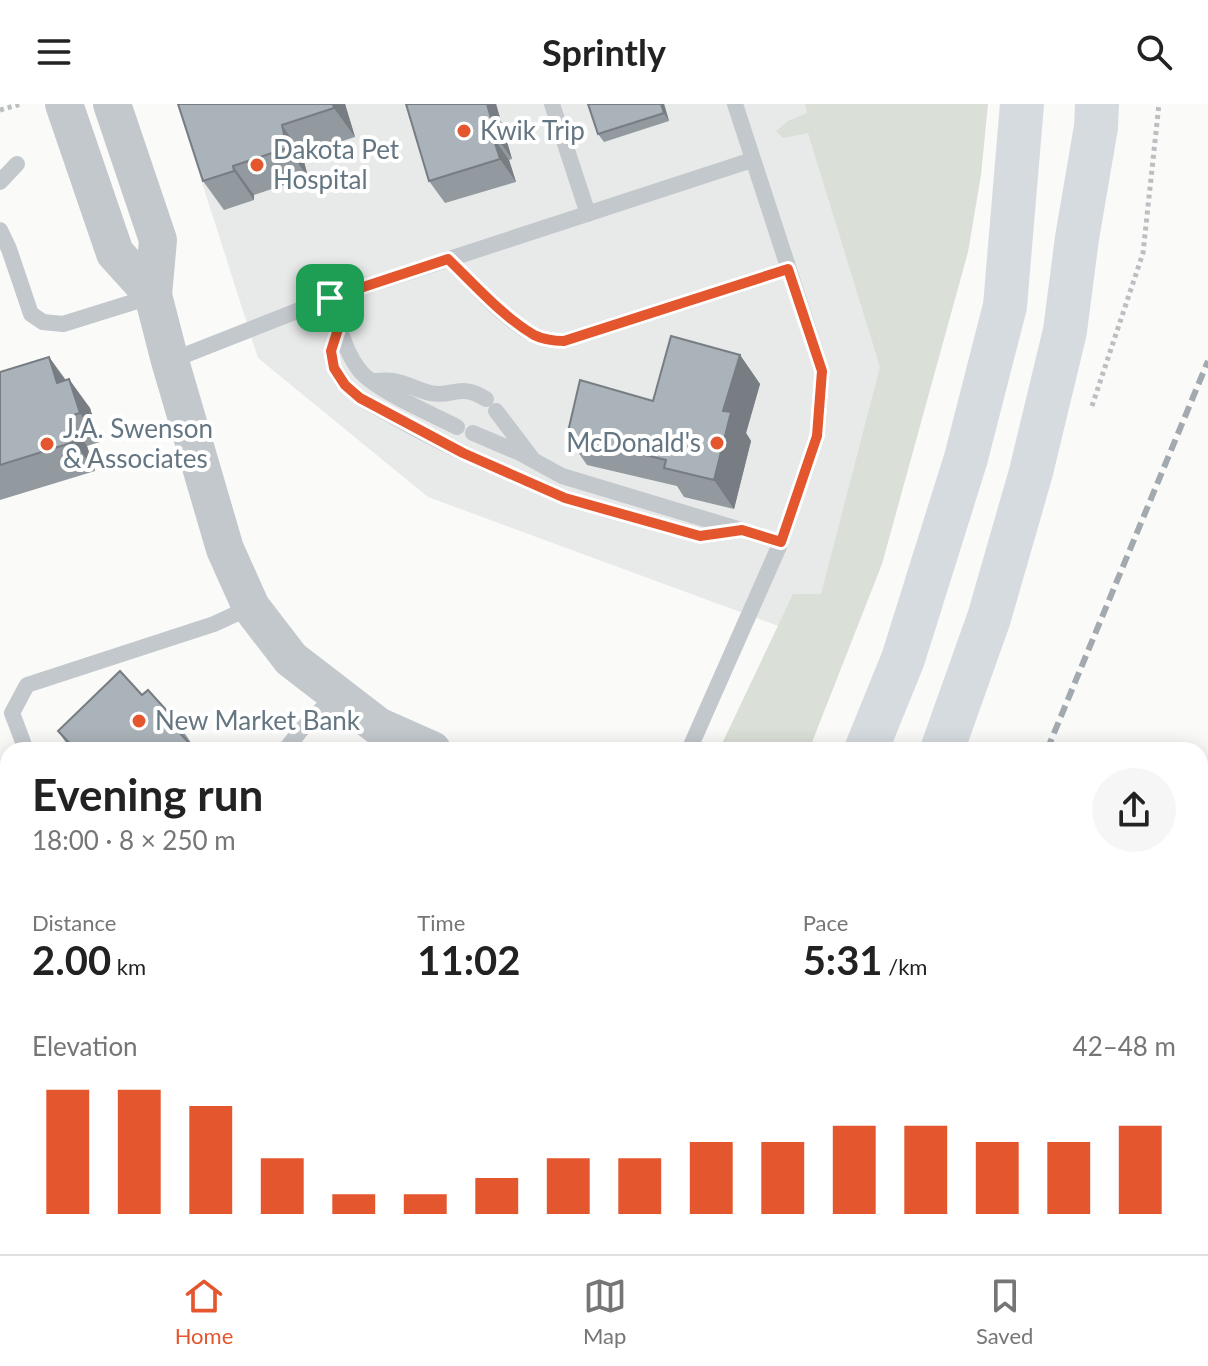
<!DOCTYPE html>
<html lang="en">
<head>
<meta charset="utf-8">
<style>
  body { margin:0; font-family:Lato,sans-serif; background:#f6f6f6; color:#222; height:100vh; display:flex; flex-direction:column; font-size:30px; white-space:nowrap }
  * { box-sizing:border-box; margin:0 }
  p { font-size:26px; color:#767676 }
  .icon { flex:none; width:44px; height:44px; fill:none; stroke:currentColor; stroke-width:2; stroke-linecap:round; stroke-linejoin:round }
  .map { position:relative; flex:1; overflow:hidden }
  .drawer { position:absolute; left:0px; top:638px; width:1208px; height:512px; display:flex; flex-direction:column; background:#fff; border-radius:24px 24px 0 0; box-shadow:0 4px 20px #0003 }
  .drawer>* { flex:none }
  .pin { position:absolute; display:grid; place-items:center; width:68px; height:68px; color:#fff; margin:-34px; border-radius:16px; box-shadow:0 4px 12px #0006 }
  .round { display:grid; place-items:center; flex:none; width:84px; height:84px; border-radius:42px; background:#f6f6f6 }
  .overview { display:flex; align-items:center; justify-content:space-between; height:136px; padding:0 32px }
  h1 { font-size:44px; font-weight:700; line-height:60px }
  .stats { display:grid; grid-template-columns:repeat(3,1fr); gap:12px; height:136px; padding:8px 32px }
  .stats div { display:grid; align-content:center }
  .stats b { font-size:40px; font-weight:700 }
  .stats small { font-size:22px; font-weight:400 }
  .stats p { font-size:22px }
  .chart { height:224px; padding:16px 32px }
  .chart p { display:flex; justify-content:space-between }
  .chart svg { width:100%; height:144px; margin-top:8px; stroke:#e4572e; stroke-width:6 }
  header { display:flex; justify-content:space-between; align-items:center; height:104px; padding:0 32px; background:#fff; font-size:36px; font-weight:700 }
  .dock { display:flex; justify-content:space-around; align-items:center; height:112px; border-top:2px solid #e0e0e0; background:#fff; font-size:22px; color:#767676 }
  .dock a { display:grid; justify-items:center; gap:4px }
  .dock .on { color:#e4572e }
  .map>svg:first-child { display:block }
  .built { fill:#e8e9e9 }
  .grass { fill:#dadfd7 }
  .lines { fill:none; stroke-linecap:round; stroke-linejoin:round }
  .path { stroke:#bbbfc2; stroke-width:5; stroke-dasharray:4 4; stroke-linecap:butt }
  .service { stroke:#c3c8cc; stroke-width:16 }
  .minor { stroke:#c3c8cc; stroke-width:30 }
  .tertiary { stroke:#c3c8cc; stroke-width:38 }
  .secondary { stroke:#d6dbdf; stroke-width:44 }
  .rail { stroke:#a2aab0; stroke-width:6; stroke-dasharray:12 6; stroke-linecap:butt }
  .wall { fill:#929a9f }
  .shaded-wall { fill:#777d82 }
  .building { fill:#aab3b9; stroke:#777d82; stroke-width:2 }
  .route-casing { stroke:#fff; stroke-width:16 }
  .route { stroke:#e4572e; stroke-width:10 }
  .poi-dot { fill:#e4572e; stroke:#fff; stroke-width:3 }
  .labels { text-anchor:middle; stroke-width:8; stroke-linejoin:round; paint-order:stroke }
  .poi-label { font-size:26px; fill:#657683; stroke:#fff; text-anchor:start }
</style>
</head>
<body>
<header><svg class="icon" aria-label="menu" viewBox="0 0 24 24"><path d="M4 6h16M4 12h16M4 18h16"/></svg>Sprintly<svg class="icon" aria-label="search" viewBox="0 0 24 24"><circle cx="10" cy="10" r="6"/><path d="M15 15l6 6"/></svg></header>
<div class="map">
<svg width="1208" height="1150" viewBox="0 0 1208 1150">
  <rect width="100%" height="100%" fill="#fafaf8"/>
  <path class="built" d="M177,0H820L896,261L822,538L428,393L258,254Z"/>
  <path class="grass" d="M805,0H988L981,71L968,148L882,460L809,646H719L793,490H821L880,263L808,29L783,34L776,27L788,17L807,9Z"/>
  <g class="lines">
    <g class="path">
      <path d="M0,6L21,0"/>
      <path d="M1092,302L1143,149L1159,0"/>
      <path d="M144,1150L148,1142"/>
      <path d="M782,1150L785,1142"/>
    </g>
    <g class="service">
      <path d="M552,0L588,110"/>
      <path d="M0,78L17,60"/>
      <path d="M0,126L9,145L31,210L43,218L63,220L153,192"/>
      <path d="M448,155C475,181 501,213 534,231C544,236 553,237 564,237L788,165"/>
      <path d="M330,194C338,218 344,248 361,268C379,288 432,310 457,323"/>
      <path d="M339,222L331,247L334,264L345,281L360,294L414,324L463,349L565,394L700,432L742,426"/>
      <path d="M170,257L330,194L752,56"/>
      <path d="M374,277C380,277 387,276 393,277C406,279 417,286 430,289C454,294 458,278 486,295"/>
      <path d="M496,307L531,353"/>
      <path d="M473,329L520,349L562,372L781,438"/>
      <path d="M26,646L12,609L27,581L214,520L251,503"/>
      <path d="M285,646L301,626L337,590"/>
      <path d="M689,646L781,438L817,332L822,267L735,0"/>
    </g>
    <path class="minor" d="M185,1150L188,1142"/>
    <g class="tertiary">
      <path d="M64,0L115,149L153,191"/>
      <path d="M112,0L158,136L153,191L170,257L225,445L251,503L291,555L378,622L432,646"/>
    </g>
    <g class="secondary">
      <path d="M866,646L903,555L966,354L1005,202L1022,0"/>
      <path d="M942,646L989,514L1031,368L1065,227L1077,134L1096,23L1097,0"/>
      <path d="M656,1150L659,1142"/>
      <path d="M732,1150L735,1142"/>
    </g>
    <g class="rail">
      <path d="M1047,646L1208,257"/>
      <path d="M839,1150L842,1142"/>
    </g>
  </g>
  <g class="wall">
    <path d="M178,0H345L355,33L302,50L308,73L254,91V96L224,106L203,77Z"/>
    <path d="M496,0L512,55L509,56L516,78L445,99L429,77Z"/>
    <path d="M588,0H664L669,17L604,38L598,30Z"/>
    <path d="M740,251L760,280L746,329L751,337L734,405L684,393L677,382L587,361L567,332L653,297Z"/>
    <path d="M49,253L66,276L90,304L100,338L87,342L95,367L0,396V268Z"/>
    <path d="M177,618L196,646H71L58,627Z"/>
    <path d="M0,834L4,839L8,852V870L0,872Z"/>
    <path d="M8,950V1059L3,1052L0,1053V953Z"/>
  </g>
  <g class="shaded-wall">
    <path d="M333,0H345L355,33L334,4Z"/>
    <path d="M487,0H496L512,55L496,32Z"/>
    <path d="M661,0H664L669,17L664,9Z"/>
    <path d="M282,21L302,50L308,73L287,44Z"/>
    <path d="M493,33L509,56L516,78L500,55Z"/>
    <path d="M233,62L254,91V96L234,67Z"/>
    <path d="M740,251L760,280L746,329L751,337L734,405L714,376L723,307Z"/>
    <path d="M49,253L69,282L57,279Z"/>
    <path d="M69,275L90,304L100,338L80,309Z"/>
    <path d="M67,313L87,342L95,367L74,338Z"/>
    <path d="M0,834L4,839L8,852V861Z"/>
    <path d="M532,1142H539L545,1150H529Z"/>
  </g>
  <g class="building">
    <path d="M178,0H333L334,4L282,21L287,44L233,62L234,67L203,77Z"/>
    <path d="M406,0H487L496,32L493,33L500,55L429,77Z"/>
    <path d="M588,0H661L664,9L598,30Z"/>
    <path d="M671,232L740,251L723,307L731,308L714,376L664,364L666,356L567,332L580,276L653,297Z"/>
    <path d="M49,253L57,279L69,275L80,309L67,313L74,338L0,361V268Z"/>
    <path d="M120,567L142,591L148,586L177,618L173,622L196,646H76L58,627Z"/>
    <path d="M0,837L8,861L0,863Z"/>
    <path d="M8,950V1043L0,1045V953Z"/>
    <path d="M12,1142H19L38,1150H0V1146L9,1149Z"/>
    <path d="M378,1142H532L529,1150H374Z"/>
  </g>
  <g class="lines">
    <defs>
      <path id="route" d="M448,155C475,181 502,212 534,231C544,236 553,237 564,237L788,165L822,267L817,332L781,438L742,426L700,432L565,394L463,349L360,294L345,281L334,264L331,247L339,222L330,194Z"/>
    </defs>
    <use href="#route" class="route-casing"/>
    <use href="#route" class="route"/>
  </g>
  <g class="poi-dot">
    <circle cx="464" cy="27" r="8"/>
    <circle cx="257" cy="61" r="8"/>
    <circle cx="717" cy="339" r="8"/>
    <circle cx="47" cy="340" r="8"/>
    <circle cx="139" cy="617" r="8"/>
  </g>
  <g class="labels">
    <g class="poi-label">
      <text x="480" y="36">Kwik Trip</text>
      <text x="273" y="55">Dakota Pet<tspan x="273" dy="30">Hospital</tspan></text>
      <text x="63" y="334">J.A. Swenson<tspan x="63" dy="30">&amp; Associates</tspan></text>
      <text x="701" y="348" text-anchor="end">McDonald's</text>
      <text x="155" y="626">New Market Bank</text>
    </g>
  </g>
</svg>
<div class="pin" style="left:330px;top:194px;background:#1e9e55"><svg class="icon" aria-label="arrive" viewBox="0 0 24 24"><path d="M6 21V4h12l-3 4 3 4H6"/></svg></div>
<section class="drawer">
<div class="overview"><div><h1>Evening run</h1><p>18:00 · 8 × 250 m</p></div><a class="round"><svg class="icon" aria-label="share" viewBox="0 0 24 24"><path d="M12 15V3M7 8l5-5 5 5M5 13v7h14v-7"/></svg></a></div>
<div class="stats">
<div><p>Distance</p><b>2.00<small> km</small></b></div>
<div><p>Time</p><b>11:02</b></div>
<div><p>Pace</p><b>5:31<small> /km</small></b></div>
</div>
<div class="chart"><p><span>Elevation</span>42–48 m</p>
<svg viewBox="0 0 160 44" preserveAspectRatio="none"><path d="M5 44V6M15 44V6M25 44V11M35 44V27M45 44V38M55 44V38M65 44V33M75 44V27M85 44V27M95 44V22M105 44V22M115 44V17M125 44V17M135 44V22M145 44V22M155 44V17"/></svg>
</div>
</section>
</div>
<nav class="dock">
<a class="on"><svg class="icon" aria-label="home" viewBox="0 0 24 24"><path d="M3 11l9-7 9 7M6 9v11h12V9"/></svg>Home</a>
<a><svg class="icon" aria-label="map" viewBox="0 0 24 24"><path d="M3 6l6-2 6 2 6-2v14l-6 2-6-2-6 2zM9 4v14M15 6v14"/></svg>Map</a>
<a><svg class="icon" aria-label="saved" viewBox="0 0 24 24"><path d="M7 4h10v16l-5-4-5 4z"/></svg>Saved</a>
</nav>
</body>
</html>
